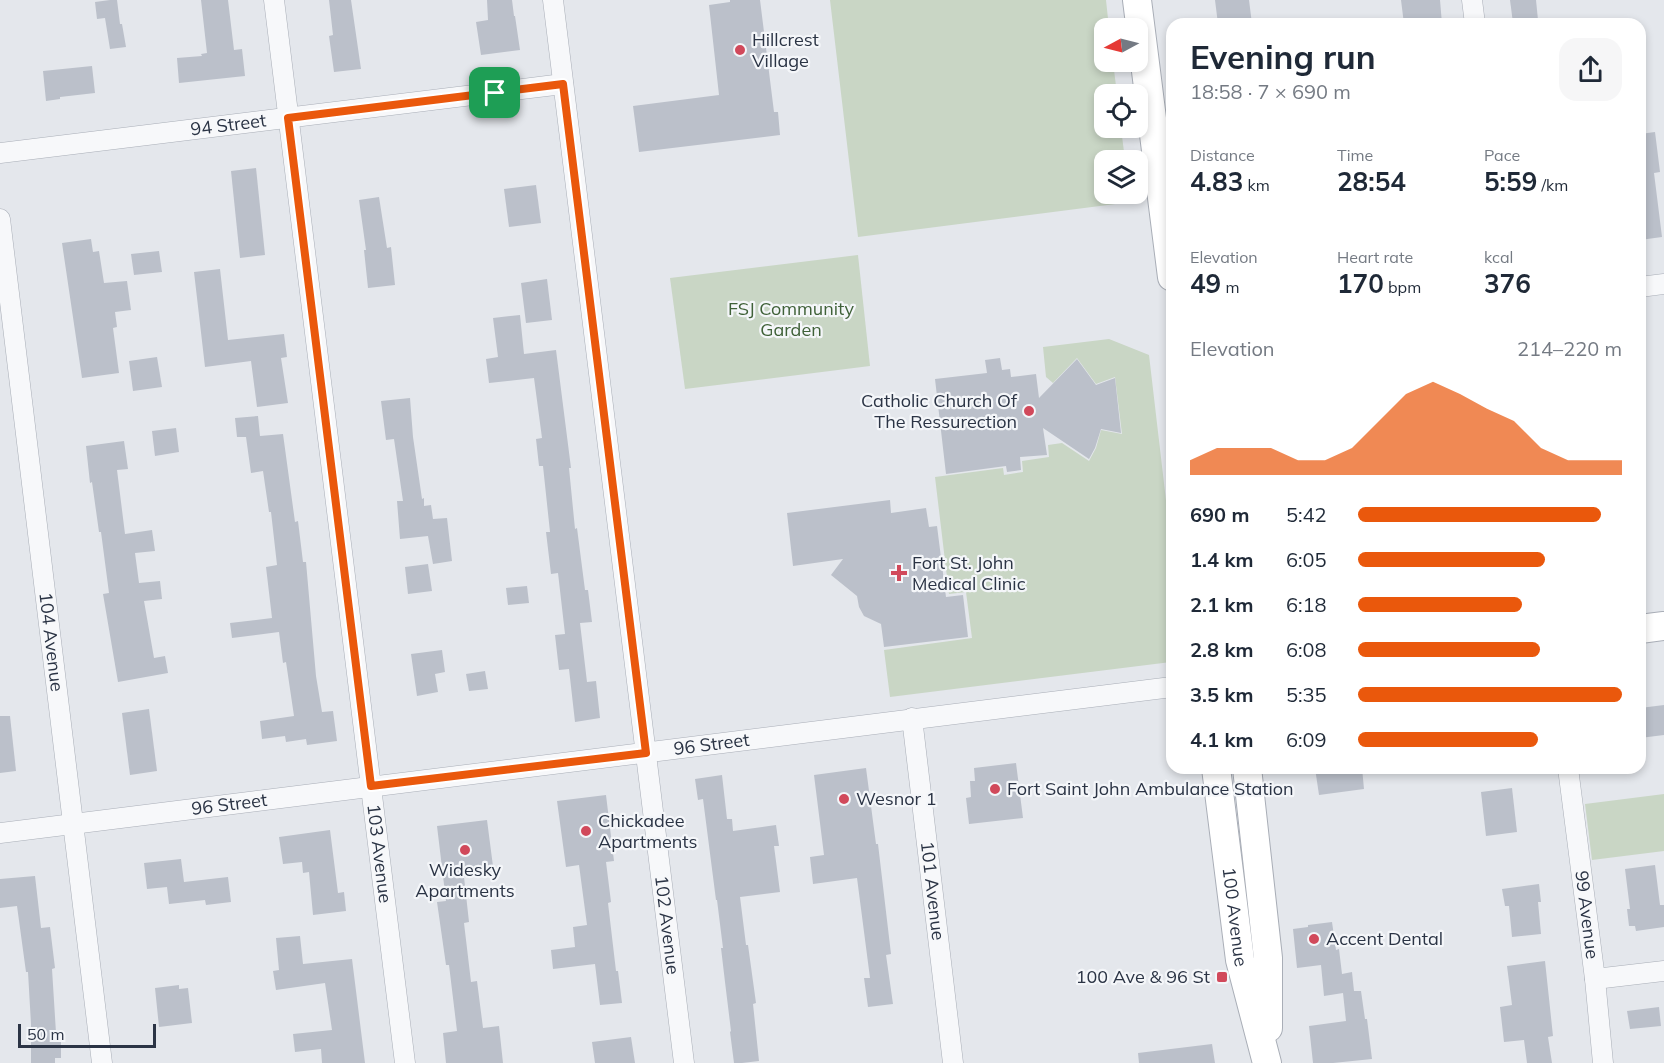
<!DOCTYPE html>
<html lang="en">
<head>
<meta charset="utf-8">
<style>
  body { margin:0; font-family:Mulish,sans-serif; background:#f6f6f7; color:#1f2937; height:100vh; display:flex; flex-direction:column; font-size:22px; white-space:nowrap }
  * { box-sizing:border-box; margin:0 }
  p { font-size:20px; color:#747a83 }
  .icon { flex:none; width:33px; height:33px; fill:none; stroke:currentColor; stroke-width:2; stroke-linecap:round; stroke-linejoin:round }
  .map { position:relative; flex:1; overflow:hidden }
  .drawer { position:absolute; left:1166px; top:18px; width:480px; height:756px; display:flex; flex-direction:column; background:#fff; border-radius:18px; box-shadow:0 3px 9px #0003 }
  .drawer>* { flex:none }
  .needle { width:39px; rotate:263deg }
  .tools { position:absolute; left:1094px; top:18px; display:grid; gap:12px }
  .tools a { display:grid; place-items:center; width:54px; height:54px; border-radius:12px; background:#fff; box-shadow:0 3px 9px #0003; font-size:30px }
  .scale { position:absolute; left:18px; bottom:15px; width:138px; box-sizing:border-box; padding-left:6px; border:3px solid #2b3445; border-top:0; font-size:16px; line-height:21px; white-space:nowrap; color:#2b3445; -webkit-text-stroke:4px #f4f6f9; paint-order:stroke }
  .pin { position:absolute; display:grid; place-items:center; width:51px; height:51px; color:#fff; margin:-26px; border-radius:12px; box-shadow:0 3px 9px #0006 }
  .round { display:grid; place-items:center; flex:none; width:63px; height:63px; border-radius:18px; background:#f6f6f7 }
  .head { display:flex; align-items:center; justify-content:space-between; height:102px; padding:0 24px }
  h1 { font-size:33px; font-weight:700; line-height:45px }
  .metrics { display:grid; grid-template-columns:repeat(3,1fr); gap:9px; height:102px; padding:6px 24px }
  .metrics div { display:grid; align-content:center }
  .metrics b { font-size:26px; font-weight:700 }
  .metrics small { font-size:16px; font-weight:400 }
  .metrics p { font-size:16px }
  .chart { height:168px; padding:12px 24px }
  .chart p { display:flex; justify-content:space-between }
  .chart svg { width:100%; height:108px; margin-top:6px; fill:#ea580c; opacity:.7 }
  ul { padding:0 24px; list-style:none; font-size:20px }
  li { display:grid; grid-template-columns:96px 72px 1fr; align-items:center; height:45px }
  li i { height:15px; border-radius:8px; background:#ea580c }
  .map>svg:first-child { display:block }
  .green { fill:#c9d6c5 }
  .building { fill:#bbc0ca }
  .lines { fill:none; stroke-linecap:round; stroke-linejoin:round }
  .street-casing { stroke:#a9aeb7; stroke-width:21 }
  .secondary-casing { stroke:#a9aeb7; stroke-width:30 }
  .street { stroke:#f7f8fa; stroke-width:20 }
  .secondary { stroke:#fff; stroke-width:28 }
  .route-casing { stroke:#fff; stroke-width:12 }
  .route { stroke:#ea580c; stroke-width:8 }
  .poi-dot { fill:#d1495b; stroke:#f4f6f9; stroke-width:2 }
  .labels { text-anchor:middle; stroke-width:4.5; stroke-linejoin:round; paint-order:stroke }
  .poi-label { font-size:18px; fill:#2b3445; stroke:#f4f6f9; text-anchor:start }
  .street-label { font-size:18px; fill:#2b3445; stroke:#f4f6f9 }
  .park-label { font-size:18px; fill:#3f6138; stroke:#f4f6f9 }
</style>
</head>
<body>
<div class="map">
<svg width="1664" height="1063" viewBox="0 0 1664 1063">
  <rect width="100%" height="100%" fill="#e4e7ec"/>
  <g class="green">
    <path d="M830,0H1106L1109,28H1104V62H1113L1117,94H1104V128H1121L1125,160H1104V194H1130L1131,202L858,237Z"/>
    <path d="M858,255L870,366L685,389L670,278Z"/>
    <path d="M1109,339L1149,355L1171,543V662L890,697L884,650L972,638L966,592L949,594L935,477L1003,468L1004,475L1023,472L1022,461L1049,457L1048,445L1062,443L1089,461L1096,448L1101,430L1122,434L1115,377L1096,384L1077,358L1053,383L1046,377L1043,347Z"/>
    <path d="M1664,794V851L1592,860L1585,804Z"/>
  </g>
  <g class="building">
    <path d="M110,0H117L120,24H122L126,47L110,49L105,18L97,19L95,2Z"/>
    <path d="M201,0H228L234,50L242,49L245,76L179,83L177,58L202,56L201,54L207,53Z"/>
    <path d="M329,0H351L361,69L334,72L329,36L333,35Z"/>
    <path d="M487,0H512L514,16H515L520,50L481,55L476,22L488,20Z"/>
    <path d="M730,0H760L774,112H778L780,135L639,152L633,106L719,95L709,5L730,2Z"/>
    <path d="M1215,0H1249L1252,24H1218Z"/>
    <path d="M1401,0H1440L1442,24H1404Z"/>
    <path d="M1510,0H1536L1538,20L1513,23Z"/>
    <path d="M92,66L95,93L60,97V99L46,101L43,71Z"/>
    <path d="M1655,132L1660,172L1654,173L1662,237L1640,240V134Z"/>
    <path d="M256,168L265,255L240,258L231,171Z"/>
    <path d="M536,185L541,223L509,227L504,189Z"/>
    <path d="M379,197L387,248L391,247L395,285L368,288L364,250H366L359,200Z"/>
    <path d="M91,239L93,252L99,251L104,283L127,281L131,310L115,312L117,327L113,328L119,373L82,378L62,243Z"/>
    <path d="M159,251L162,272L134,275L131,254Z"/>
    <path d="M220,269L228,340L284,334L287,357L281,358L288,403L257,407L251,361L205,367L194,272Z"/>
    <path d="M547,279L552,320L526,323L521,283Z"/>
    <path d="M520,315L524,354L556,350L571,468H569L575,529L577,528L585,590H588L592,622L580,623L587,682L596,681L600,718L575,722L569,669L559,670L555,635L565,634L558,573L551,574L546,532H550L543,466H539L536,439L542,438L534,378L489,383L486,359L498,357L493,318Z"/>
    <path d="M157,357L162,387L133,391L129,361Z"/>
    <path d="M1000,358L1002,370L1010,369L1011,377L1036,374L1039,398L1077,359L1096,385L1115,378L1121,433L1101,429L1095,448L1089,459L1043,428L1047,455L1020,457L1021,470L1007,472L1006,466L946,474L935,379L987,373L985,360Z"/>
    <path d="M410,398L413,437L422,499L424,498V506L431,505L433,519L447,518L452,561L433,564L428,536L400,539L397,501H403L394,439L386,440L381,401Z"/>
    <path d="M258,416L260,436L283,434L295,522L298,521L303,562H306L316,676L322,712L333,711L337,741L307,745L306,739L286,742L285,736L262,739L260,721L294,716L286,662L283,663L279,632L232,638L230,623L272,618L266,567L277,565L271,512H269L263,471L251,473L246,437H237L235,418Z"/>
    <path d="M176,428L179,452L155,456L152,431Z"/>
    <path d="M124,441L128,469L117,470L125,534L152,530L155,551L135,553L139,583L160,581L162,599L144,601L154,658L165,656L168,673L118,682L103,594L109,593L101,532H99L92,482L90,483L86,446Z"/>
    <path d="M890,500L891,513L926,508L929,527L937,526L946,597L963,595L968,637L884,647L881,624L864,616L859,607L857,596L831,575L843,559L793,566L787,513Z"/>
    <path d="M428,564L432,591L408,594L405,567Z"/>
    <path d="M527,586L529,603L508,605L506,588Z"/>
    <path d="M442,650L445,672L435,674L438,692L417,696L411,654Z"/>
    <path d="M485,671L488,689L469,691L466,674Z"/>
    <path d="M1664,705V735L1640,738V708Z"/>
    <path d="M149,709L157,771L130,775L122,713Z"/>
    <path d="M0,716H10L16,771L0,773Z"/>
    <path d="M1016,763L1023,818L969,824L966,798L971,797L970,781H975L974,768Z"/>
    <path d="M866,768L876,844H878L891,954L886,955L893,1004L868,1007L864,978H870L857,878L813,884L810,857L824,855L814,775Z"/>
    <path d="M1315,768H1362L1364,789L1319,795Z"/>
    <path d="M722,775L727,819H732L733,831L776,825L779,846H774L780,892L740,897L746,945H748L756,1003L753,1004L759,1061L742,1063H734L730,1032L731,1031L725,982L721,948H723L717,900H716L703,799L698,800L695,779Z"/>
    <path d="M1512,788L1517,832L1486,836L1481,792Z"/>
    <path d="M606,795L614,861L606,862L611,902L608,903L616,971H618L622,1003L600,1005L595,964L553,969L551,950L575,947L573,927L587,925L579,865L566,867L557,801Z"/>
    <path d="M487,820L494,874L464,877L469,922L464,923L471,982L477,981L483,1028L499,1026L503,1063H446L443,1033L457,1031L449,965H446L437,902L446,901L437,826Z"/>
    <path d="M330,830L338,893L344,892L346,911L313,915L309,872L303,873L302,862L283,864L279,837Z"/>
    <path d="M181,859L184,882L228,877L231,902L206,905L205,900L169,904L167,887L147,889L144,863Z"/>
    <path d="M1655,865L1660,905H1664V927L1636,931L1635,926H1629L1627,909H1630L1625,869Z"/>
    <path d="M35,876L41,928L50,927L55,968L52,969L56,1033H61V1058H55V1063H31V1024L28,972H26L17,906L0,908V879Z"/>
    <path d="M1539,884L1541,902H1538L1541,934L1512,937L1509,906H1505L1502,889Z"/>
    <path d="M1332,922L1336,950L1339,949L1342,974L1352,972L1354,991H1361L1365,1019H1367L1372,1059L1333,1063H1313L1309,1026L1346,1021L1343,993L1324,996L1321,965L1297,968L1293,929L1308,927V925Z"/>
    <path d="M300,936L303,964L352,959L365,1063H322L321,1049L295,1052L293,1034L332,1030L325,983L276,990L273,971L279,970L276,938Z"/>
    <path d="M1545,961L1553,1036L1548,1037L1552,1063H1527L1524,1040L1504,1042L1500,1007L1512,1005L1507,966Z"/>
    <path d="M179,985V989L188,988L192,1023L159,1027L155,988Z"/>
    <path d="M1659,1007L1661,1026L1630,1029L1627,1011Z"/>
    <path d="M631,1037L635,1063H595L592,1042Z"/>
    <path d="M1212,1044L1215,1063H1139L1138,1053Z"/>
  </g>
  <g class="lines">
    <defs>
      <g id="street">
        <path id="s1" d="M274,0L405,1063"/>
        <path id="s2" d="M553,0L684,1063"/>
        <path d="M1472,0L1475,24"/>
        <path id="s3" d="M0,153L563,84"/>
        <path id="s4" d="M0,219L102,1063"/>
        <path d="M1640,287L1664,284"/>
        <path id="s5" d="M912,718L953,1063"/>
        <path id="s6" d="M1568,768L1595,979L1603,1063"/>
        <path id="s7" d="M0,833L1172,687"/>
        <path d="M1595,979L1664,971"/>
      </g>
      <g id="secondary">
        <path d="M1137,0L1172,277"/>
        <path d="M1640,629L1664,626"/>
        <path id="s8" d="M1216,768L1240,960L1267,1063"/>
        <path d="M1247,768L1268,958V1028"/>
      </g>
    </defs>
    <use href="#street" class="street-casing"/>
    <use href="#secondary" class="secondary-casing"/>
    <use href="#street" class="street"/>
    <use href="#secondary" class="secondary"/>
  </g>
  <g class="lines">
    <defs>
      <path id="route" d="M563,84L646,753L371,786L288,118Z"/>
    </defs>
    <use href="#route" class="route-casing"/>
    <use href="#route" class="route"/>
  </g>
  <g class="poi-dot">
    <circle cx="740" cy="50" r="6"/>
    <circle cx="1029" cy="411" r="6"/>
    <path d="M896 564h6v6h6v6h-6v6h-6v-6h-6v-6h6z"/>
    <circle cx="995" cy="789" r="6"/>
    <circle cx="844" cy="799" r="6"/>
    <circle cx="586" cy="831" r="6"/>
    <circle cx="465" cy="850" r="6"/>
    <circle cx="1314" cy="939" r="6"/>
    <rect x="1216" y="971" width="12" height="12" rx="3"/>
  </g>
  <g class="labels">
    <g class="poi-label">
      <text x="752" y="46">Hillcrest<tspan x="752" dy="21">Village</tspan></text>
      <text x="1017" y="407" text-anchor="end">Catholic Church Of<tspan x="1017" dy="21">The Ressurection</tspan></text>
      <text x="912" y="569">Fort St. John<tspan x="912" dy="21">Medical Clinic</tspan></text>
      <text x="1007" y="795">Fort Saint John Ambulance Station</text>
      <text x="856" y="805">Wesnor 1</text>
      <text x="598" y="827">Chickadee<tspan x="598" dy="21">Apartments</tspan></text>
      <text x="465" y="876" text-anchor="middle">Widesky<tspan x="465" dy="21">Apartments</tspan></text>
      <text x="1326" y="945">Accent Dental</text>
      <text x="1210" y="983" text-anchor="end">100 Ave &amp; 96 St</text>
    </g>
    <g class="street-label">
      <text dy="6" stroke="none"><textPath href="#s3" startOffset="230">94 Street</textPath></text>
      <text dy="6" stroke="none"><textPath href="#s4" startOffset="426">104 Avenue</textPath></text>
      <text dy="6" stroke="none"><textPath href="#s7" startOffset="717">96 Street</textPath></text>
      <text dy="6" stroke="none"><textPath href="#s7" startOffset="231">96 Street</textPath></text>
      <text dy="6" stroke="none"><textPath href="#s1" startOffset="860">103 Avenue</textPath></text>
      <text dy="6" stroke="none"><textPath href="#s5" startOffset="174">101 Avenue</textPath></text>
      <text dy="6" stroke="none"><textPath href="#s6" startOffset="148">99 Avenue</textPath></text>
      <text dy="6" stroke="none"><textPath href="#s8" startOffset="150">100 Avenue</textPath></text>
      <text dy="6" stroke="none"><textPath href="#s2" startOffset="932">102 Avenue</textPath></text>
    </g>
    <g class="park-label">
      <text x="791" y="315">FSJ Community<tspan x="791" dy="21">Garden</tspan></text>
    </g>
  </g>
</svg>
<div class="tools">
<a><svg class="needle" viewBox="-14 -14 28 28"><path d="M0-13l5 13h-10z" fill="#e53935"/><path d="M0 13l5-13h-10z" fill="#747a83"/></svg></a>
<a><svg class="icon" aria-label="locate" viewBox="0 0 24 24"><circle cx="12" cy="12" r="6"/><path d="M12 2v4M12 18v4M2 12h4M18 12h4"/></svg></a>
<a><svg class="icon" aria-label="layers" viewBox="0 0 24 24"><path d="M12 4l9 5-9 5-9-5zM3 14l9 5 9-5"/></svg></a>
</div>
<div class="scale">50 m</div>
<div class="pin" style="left:495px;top:93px;background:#1e9e55"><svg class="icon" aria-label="arrive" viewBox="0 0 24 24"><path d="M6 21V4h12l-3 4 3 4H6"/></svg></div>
<section class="drawer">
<div class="head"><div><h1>Evening run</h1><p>18:58 · 7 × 690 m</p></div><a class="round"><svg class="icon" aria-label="share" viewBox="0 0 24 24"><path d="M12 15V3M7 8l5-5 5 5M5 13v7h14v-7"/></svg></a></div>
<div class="metrics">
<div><p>Distance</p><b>4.83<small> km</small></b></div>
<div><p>Time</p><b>28:54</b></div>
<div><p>Pace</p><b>5:59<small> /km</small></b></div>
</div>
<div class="metrics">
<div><p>Elevation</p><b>49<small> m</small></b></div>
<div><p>Heart rate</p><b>170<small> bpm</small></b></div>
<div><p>kcal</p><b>376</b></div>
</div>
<div class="chart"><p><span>Elevation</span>214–220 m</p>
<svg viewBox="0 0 160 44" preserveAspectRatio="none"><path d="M0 44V38L10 33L20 33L30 33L40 38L50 38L60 33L70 22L80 11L90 6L100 11L110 17L120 22L130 33L140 38L150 38L160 38V44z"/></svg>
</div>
<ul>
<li><b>690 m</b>5:42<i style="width:92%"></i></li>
<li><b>1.4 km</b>6:05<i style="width:71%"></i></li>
<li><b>2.1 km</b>6:18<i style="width:62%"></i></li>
<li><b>2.8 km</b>6:08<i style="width:69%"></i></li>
<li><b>3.5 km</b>5:35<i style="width:100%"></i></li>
<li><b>4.1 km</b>6:09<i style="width:68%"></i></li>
</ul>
</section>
</div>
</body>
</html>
